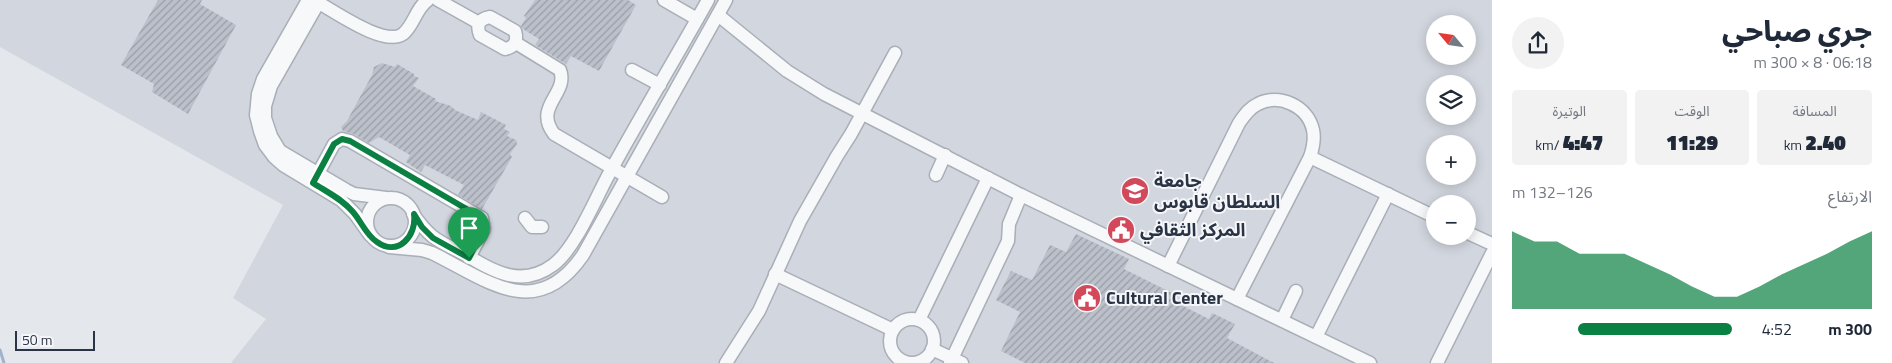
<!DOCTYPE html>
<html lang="ar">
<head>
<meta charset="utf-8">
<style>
  body { margin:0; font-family:"Titillium Web","Noto Sans Arabic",sans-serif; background:#f2f2f3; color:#1f2937; direction:rtl; height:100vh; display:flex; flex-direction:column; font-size:19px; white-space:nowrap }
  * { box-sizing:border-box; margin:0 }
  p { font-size:16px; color:#747a83 }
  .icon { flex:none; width:28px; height:28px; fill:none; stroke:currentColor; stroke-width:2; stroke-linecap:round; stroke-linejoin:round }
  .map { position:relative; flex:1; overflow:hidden; direction:ltr }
  .panel { display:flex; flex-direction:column; background:#fff; width:400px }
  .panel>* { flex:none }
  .needle { width:32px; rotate:299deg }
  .fabs { position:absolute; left:1426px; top:15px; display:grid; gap:10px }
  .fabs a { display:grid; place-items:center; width:50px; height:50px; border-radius:50%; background:#fff; box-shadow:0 2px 12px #0003; font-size:25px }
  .scale { position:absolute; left:15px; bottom:12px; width:80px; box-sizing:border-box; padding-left:5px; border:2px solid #2b3445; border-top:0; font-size:14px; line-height:18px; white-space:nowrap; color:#2b3445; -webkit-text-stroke:4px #f4f6f9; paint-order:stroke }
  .pin { position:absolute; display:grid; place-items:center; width:42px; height:42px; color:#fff; margin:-51px -21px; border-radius:50% 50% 50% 0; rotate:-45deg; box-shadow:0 0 5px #0007 }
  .pin .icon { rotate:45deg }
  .round { display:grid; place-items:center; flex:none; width:52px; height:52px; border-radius:26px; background:#f2f2f3 }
  .summary { display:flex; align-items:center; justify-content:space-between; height:85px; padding:0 20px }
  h1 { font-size:28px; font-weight:800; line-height:38px }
  .stats { display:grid; grid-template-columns:repeat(3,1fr); gap:8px; height:85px; padding:5px 20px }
  .stats div { display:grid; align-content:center; border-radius:5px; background:#f2f2f3; text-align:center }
  .stats b { font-size:21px; font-weight:800 }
  .stats small { font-size:14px; font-weight:400 }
  .stats p { font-size:14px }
  .chart { height:140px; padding:10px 20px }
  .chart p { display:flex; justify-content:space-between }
  .chart svg { width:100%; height:90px; margin-top:5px; fill:#0b8043; opacity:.7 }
  ul { padding:0 20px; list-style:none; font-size:16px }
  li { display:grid; grid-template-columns:80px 60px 1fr; align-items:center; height:38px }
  li i { height:12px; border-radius:6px; background:#0b8043 }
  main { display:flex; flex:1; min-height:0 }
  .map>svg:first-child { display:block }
  .built { fill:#d2d6de; fill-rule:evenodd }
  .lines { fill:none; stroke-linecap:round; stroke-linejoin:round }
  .stream { stroke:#9fb4cc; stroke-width:3 }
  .building { fill:url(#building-hatch) }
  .minor-casing { stroke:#a9aeb7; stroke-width:15 }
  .minor { stroke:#f7f8fa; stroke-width:12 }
  .route-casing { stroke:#fff; stroke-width:10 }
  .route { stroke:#0b8043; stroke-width:6 }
  .labels { text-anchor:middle; stroke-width:4; stroke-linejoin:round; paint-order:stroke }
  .poi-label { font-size:18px; font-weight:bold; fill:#2b3445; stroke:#f4f6f9; text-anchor:start }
</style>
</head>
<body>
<main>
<section class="panel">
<div class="summary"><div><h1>جري صباحي</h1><p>06:18 · 8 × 300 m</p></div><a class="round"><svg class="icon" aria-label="share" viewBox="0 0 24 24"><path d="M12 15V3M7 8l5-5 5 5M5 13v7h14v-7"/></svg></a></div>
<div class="stats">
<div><p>المسافة</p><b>2.40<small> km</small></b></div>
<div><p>الوقت</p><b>11:29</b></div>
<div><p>الوتيرة</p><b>4:47<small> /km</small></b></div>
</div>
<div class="chart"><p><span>الارتفاع</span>126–132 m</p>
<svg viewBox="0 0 160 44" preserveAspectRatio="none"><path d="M0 44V6L10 11L20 11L30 17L40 17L50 17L60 22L70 27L80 33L90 38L100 38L110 33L120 27L130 22L140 17L150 11L160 6V44z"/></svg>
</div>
<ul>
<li><b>300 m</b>4:52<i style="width:70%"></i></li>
</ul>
</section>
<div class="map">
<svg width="1492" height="363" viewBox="0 0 1492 363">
  <defs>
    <pattern id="building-hatch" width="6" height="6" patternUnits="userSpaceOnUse" patternTransform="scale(1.25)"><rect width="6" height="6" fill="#bbc0ca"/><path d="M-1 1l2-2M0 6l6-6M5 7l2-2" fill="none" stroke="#989da6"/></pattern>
  </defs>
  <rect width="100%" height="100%" fill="#e4e7ec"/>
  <path class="built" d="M0,0H1492V363H231L266,319L233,298L283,205L0,47ZM1435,24H1468V56H1435ZM1435,84H1468V116H1435ZM1435,144H1468V176H1435ZM1435,204H1468V236H1435Z"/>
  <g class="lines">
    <path class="stream" d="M0,350L4,363"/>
  </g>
  <g class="building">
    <path d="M158,0H202L200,4L236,25L188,114L152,92L154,84L121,65Z"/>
    <path d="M535,0H628L636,5L599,71L571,56L566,64L535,45L539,39L523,29L521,26L526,18L524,16Z"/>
    <path d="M382,63L395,67L397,64L414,74V76L419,78L413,86L436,99L435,101L451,106L455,110L478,120L481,112L506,125L504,129L510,132L507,136L516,140L517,144L510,154L512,157L482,209L458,195L464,185L425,165L421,172L406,162L410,155L379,137L369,143L354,134L343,131L341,127L347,121L372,75L374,67Z"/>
    <path d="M1076,234L1129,259L1124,269L1178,296L1175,302L1209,319L1212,313L1235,324L1227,338L1274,363H1025L1001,351L1020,312L996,300L1011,271L1032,280L1050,245L1066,252Z"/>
  </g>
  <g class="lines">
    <defs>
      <g id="minor">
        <path d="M308,0L263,79L258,94L256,115L260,131L265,145L274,157L283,165L341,200L355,214L370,235"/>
        <path d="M320,0L271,86L265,106V118L271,136L280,151L346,190L354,194L386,198"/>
        <path d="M438,0L479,23"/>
        <path d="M664,0L697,19"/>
        <path d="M319,3C337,13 385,47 403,34C414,25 416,8 428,0"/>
        <path d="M718,15L787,71L824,94L1021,195L1370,363"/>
        <path d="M490,17L515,31C518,41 515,47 505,49L480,35C476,25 479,19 490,17Z"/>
        <path d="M516,43L560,70C569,94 533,106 554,134L662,197"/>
        <path d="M632,70L660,85"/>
        <path d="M1310,157L1435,217"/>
        <path d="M936,175L945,155"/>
        <path d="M315,179L334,144L342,139L350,141L482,218L484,229L469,258"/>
        <circle cx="391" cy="222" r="24"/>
        <path d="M413,214C431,240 439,241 466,255C495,272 522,288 553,265C576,248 596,197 610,172C642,114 676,57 708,0"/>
        <path d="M525,218L532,227H542"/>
        <path d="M1468,233L1492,244"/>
        <path d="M389,247L422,250L432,253C487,280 536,323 583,255L726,0"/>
        <path d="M1168,266L1239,123C1244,116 1249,108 1258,104C1279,93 1308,106 1313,130C1315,139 1313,148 1310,157L1237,299"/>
        <path d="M775,274L893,330"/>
        <circle cx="912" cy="341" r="22"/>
        <path d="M919,320L988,178"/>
        <path d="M1282,320L1296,291"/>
        <path d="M1316,337L1388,194"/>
        <path d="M932,349L962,363"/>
        <path d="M726,363L759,311L800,221L837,156L851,134L895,53"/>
        <path d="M950,363L1008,241L1009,224L1021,195"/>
        <path d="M1437,363L1492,253"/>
      </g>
    </defs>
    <use href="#minor" class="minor-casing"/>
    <use href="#minor" class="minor"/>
  </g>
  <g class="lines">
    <defs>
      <path id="route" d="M342,139L350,141L482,218L484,229L469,258L433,238L422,227L414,214C417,236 398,257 377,242C366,235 361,221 353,212C342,199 327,192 313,183L334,144Z"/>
    </defs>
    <use href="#route" class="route-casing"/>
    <use href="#route" class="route"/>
  </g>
  <defs>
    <symbol id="university-disc" viewBox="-11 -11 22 22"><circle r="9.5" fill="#d1495b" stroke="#f4f6f9"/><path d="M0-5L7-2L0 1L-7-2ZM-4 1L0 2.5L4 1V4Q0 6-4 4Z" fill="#fff"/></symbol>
    <symbol id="civic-disc" viewBox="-11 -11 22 22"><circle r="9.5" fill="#d1495b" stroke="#f4f6f9"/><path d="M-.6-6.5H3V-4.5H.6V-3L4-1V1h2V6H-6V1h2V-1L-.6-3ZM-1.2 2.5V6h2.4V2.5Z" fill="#fff"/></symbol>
  </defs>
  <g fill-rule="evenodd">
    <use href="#university-disc" x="1119" y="175" width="32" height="32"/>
    <use href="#civic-disc" x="1105" y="214" width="32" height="32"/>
    <use href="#civic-disc" x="1071" y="282" width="32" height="32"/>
  </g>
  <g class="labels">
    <g class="poi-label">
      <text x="1154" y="187">جامعة<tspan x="1154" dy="21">السلطان قابوس</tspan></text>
      <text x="1140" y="236">المركز الثقافي</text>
      <text x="1106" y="304">Cultural Center</text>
    </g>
  </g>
</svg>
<div class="fabs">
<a><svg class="needle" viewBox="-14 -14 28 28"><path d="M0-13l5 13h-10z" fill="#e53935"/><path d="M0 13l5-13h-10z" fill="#747a83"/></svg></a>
<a><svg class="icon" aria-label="layers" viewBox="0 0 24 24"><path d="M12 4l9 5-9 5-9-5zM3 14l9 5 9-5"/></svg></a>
<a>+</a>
<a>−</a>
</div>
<div class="scale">50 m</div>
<div class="pin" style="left:469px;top:258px;background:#1e9e55"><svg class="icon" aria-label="arrive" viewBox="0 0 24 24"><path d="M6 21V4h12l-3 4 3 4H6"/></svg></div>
</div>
</main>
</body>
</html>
